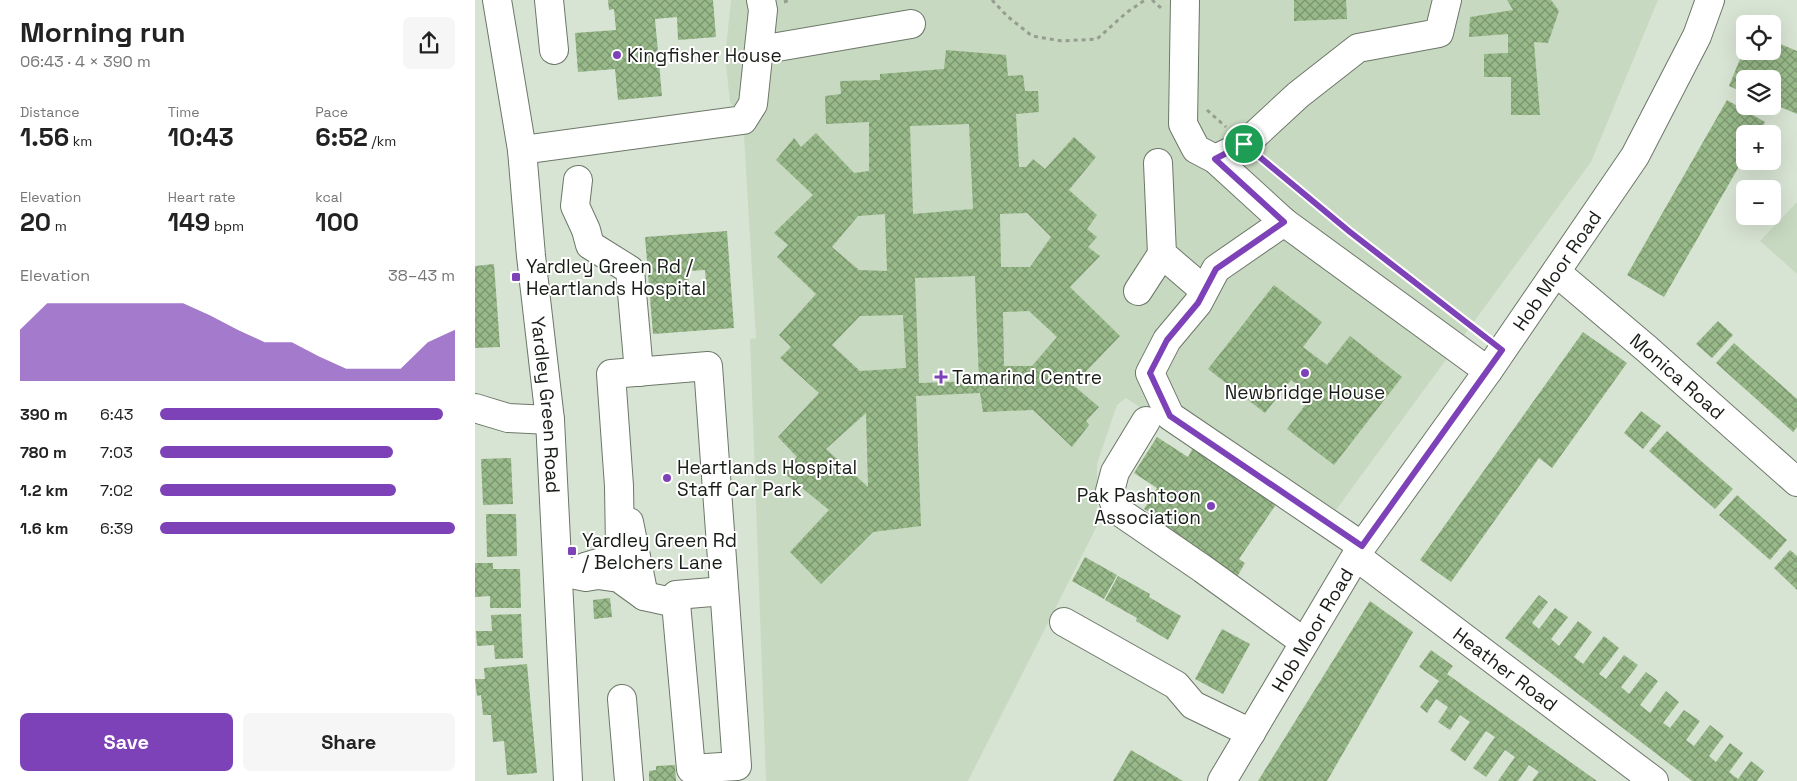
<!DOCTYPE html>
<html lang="en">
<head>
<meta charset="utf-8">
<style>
  body { margin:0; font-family:"Space Grotesk",sans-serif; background:#f6f6f6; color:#222; height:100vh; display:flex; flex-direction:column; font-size:19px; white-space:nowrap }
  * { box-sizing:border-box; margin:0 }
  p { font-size:16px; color:#767676 }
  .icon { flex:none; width:28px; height:28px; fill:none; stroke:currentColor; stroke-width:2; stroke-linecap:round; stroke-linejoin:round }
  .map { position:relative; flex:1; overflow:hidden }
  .drawer { display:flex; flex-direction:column; background:#fff; width:475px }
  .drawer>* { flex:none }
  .controls { position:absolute; left:1261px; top:15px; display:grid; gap:10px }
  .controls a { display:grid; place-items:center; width:45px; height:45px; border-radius:8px; background:#fff; box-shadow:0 5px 20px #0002; font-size:25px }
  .pin { position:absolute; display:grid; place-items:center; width:42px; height:42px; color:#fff; margin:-21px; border:2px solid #fff; border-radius:50%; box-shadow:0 1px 5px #0007 }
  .round { display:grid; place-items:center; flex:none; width:52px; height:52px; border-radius:8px; background:#f6f6f6 }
  .summary { display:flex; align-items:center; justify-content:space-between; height:85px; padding:0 20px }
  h1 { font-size:28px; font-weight:800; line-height:38px }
  .figures { display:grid; grid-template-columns:repeat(3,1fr); gap:8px; height:85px; padding:5px 20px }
  .figures div { display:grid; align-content:center }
  .figures b { font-size:25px; font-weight:800 }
  .figures small { font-size:14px; font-weight:400 }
  .figures p { font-size:14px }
  .chart { height:140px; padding:10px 20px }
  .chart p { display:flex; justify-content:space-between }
  .chart svg { width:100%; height:90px; margin-top:5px; fill:#7e42b8; opacity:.7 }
  .cta { display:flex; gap:10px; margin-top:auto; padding:10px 20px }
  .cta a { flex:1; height:58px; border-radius:8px; background:#7e42b8; color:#fff; font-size:20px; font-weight:800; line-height:58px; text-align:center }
  .cta a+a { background:#f6f6f6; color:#222 }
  ul { padding:0 20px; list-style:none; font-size:16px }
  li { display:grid; grid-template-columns:80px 60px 1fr; align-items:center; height:38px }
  li i { height:12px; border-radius:6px; background:#7e42b8 }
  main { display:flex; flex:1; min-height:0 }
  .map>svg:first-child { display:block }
  .built { fill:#c8d9c1 }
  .building { fill:url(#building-cross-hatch); fill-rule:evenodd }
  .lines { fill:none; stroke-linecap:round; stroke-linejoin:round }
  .minor-casing { stroke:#6c7768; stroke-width:30 }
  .path { stroke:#959e91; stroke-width:3; stroke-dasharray:4 4; stroke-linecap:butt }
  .minor { stroke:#fff; stroke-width:28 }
  .route-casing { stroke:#fff; stroke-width:10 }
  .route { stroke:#7e42b8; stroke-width:6 }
  .poi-dot { fill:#7e42b8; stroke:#fff; stroke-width:2 }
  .labels { text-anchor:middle; stroke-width:4; stroke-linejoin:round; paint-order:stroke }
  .poi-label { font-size:19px; fill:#191d17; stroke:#fff; text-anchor:start }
  .street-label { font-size:19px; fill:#191d17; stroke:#fff }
</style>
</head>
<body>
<main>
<section class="drawer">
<div class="summary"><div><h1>Morning run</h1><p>06:43 · 4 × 390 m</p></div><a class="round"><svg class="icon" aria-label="share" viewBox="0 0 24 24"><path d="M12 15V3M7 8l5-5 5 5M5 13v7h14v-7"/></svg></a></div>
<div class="figures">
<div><p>Distance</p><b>1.56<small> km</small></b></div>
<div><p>Time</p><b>10:43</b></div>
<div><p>Pace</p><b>6:52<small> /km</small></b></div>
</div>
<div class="figures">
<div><p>Elevation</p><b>20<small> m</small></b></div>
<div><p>Heart rate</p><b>149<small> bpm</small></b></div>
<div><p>kcal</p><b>100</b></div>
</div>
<div class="chart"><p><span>Elevation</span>38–43 m</p>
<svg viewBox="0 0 160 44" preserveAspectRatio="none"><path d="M0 44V19L10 6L20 6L30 6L40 6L50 6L60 6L70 12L80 19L90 25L100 25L110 32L120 38L130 38L140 38L150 25L160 19V44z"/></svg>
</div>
<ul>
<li><b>390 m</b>6:43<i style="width:96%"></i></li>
<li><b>780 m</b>7:03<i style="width:79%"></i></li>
<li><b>1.2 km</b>7:02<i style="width:80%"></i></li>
<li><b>1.6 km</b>6:39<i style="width:100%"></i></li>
</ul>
<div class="cta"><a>Save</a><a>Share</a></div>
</section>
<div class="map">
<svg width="1322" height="781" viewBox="0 0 1322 781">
  <defs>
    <pattern id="building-cross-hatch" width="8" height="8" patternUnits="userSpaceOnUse" patternTransform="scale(1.25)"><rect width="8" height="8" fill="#98b989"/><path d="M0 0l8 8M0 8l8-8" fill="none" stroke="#7b966f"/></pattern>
  </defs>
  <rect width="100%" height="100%" fill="#d8e4d3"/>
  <g class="built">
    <path d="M256,0H1183L1116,162L847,529L651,398L642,405L622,464V526L493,781H291L275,339L281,338L268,120L255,102L250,57Z"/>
    <path d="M1322,202V274L1285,241Z"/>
  </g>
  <g class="building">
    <path d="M133,0H238L241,37L203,40L202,17L180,19L187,96L143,100L140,69L103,72L100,33L141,30L139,9L134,10Z"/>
    <path d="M819,0H871L872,19L819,21Z"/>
    <path d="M1032,0H1076L1084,11L1073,43L1059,42L1065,115H1036V77H1009V54L1033,53V34L994,37L995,17L1038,10Z"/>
    <path d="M1298,41L1322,51V114L1298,104V79H1270V93L1254,86L1270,47V51H1298Z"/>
    <path d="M471,50L531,55L533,76L548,75L550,91H563L564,112L541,114L544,167H551L558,159L570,169L599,137L621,157L594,190L622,215L612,229L622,237L613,247L625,256L595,287L645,336L598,385L624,407L611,421L614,425L597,447L558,410L508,412L505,393L441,396L446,526L398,532L346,584L315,552L354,510L309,473L322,457L303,437L344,393L305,358L316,347L304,335L341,294L302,257L313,245L299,233L338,195L301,160L319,138L326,147L341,133L379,173L394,171V122L351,124L350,96L366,94L365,81L405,80V74L469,69ZM494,124L498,209L438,214L435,126ZM552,213L576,237L555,267H526L525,214ZM410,214L412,271L384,270L357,247L383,216ZM500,276L504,381L444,383L440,278ZM554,311L582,337L557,366H529L528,312ZM428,315L431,368L385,371L357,345L385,316ZM391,413L393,487L351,449Z"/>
    <path d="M1252,100L1290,122L1283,134H1270V156L1189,297L1152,275Z"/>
    <path d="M252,231L259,328L178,334L170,237ZM230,270L232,295L215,296L213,271Z"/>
    <path d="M19,264L25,347L0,348V266Z"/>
    <path d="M799,285L847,322L828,347L852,365L875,336L927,377L859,465L812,429L837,396L816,380L790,413L733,369Z"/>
    <path d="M1243,321L1258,335L1237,358L1221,344Z"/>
    <path d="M1108,332L1152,363L1077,468L1064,458L976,582L945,560Z"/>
    <path d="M1259,343L1322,399V427L1318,432L1241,363Z"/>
    <path d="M1166,411L1186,426L1168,449L1149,433Z"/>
    <path d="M1192,431L1258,489L1240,509L1174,451Z"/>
    <path d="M682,437L713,457L719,446L802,503L764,559L770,563L762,577L678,522L681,516L669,509L682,488L659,473Z"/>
    <path d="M36,458L38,504L8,505L6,459Z"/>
    <path d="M1262,495L1312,540L1295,560L1244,515Z"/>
    <path d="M11,514H41L42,556L12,557Z"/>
    <path d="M1315,550L1322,556V590L1299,568Z"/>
    <path d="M610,557L642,575L629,599L597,581Z"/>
    <path d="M0,563H18V569H45L46,608H15V596L0,597Z"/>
    <path d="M643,576L675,594L674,597L706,616L693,640L661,621L662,618L630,600Z"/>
    <path d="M1064,595L1073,602L1057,623L1064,629L1080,608L1093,617L1076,639L1084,646L1103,621L1117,632L1099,657L1108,664L1129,636L1144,648L1124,674L1131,679L1149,655L1163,665L1146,687L1154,694L1171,672L1183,681L1165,705L1175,713L1191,691L1204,702L1188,723L1195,728L1209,710L1225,721L1211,740L1219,746L1235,725L1249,736L1234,756L1241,762L1255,743L1268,753L1254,772L1263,779L1276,761L1289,771L1282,781H1217L1030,638Z"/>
    <path d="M135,598L137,617L119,619L118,600Z"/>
    <path d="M895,601L938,632L852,781H783Z"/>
    <path d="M46,614L48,658L20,659L19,645L2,646L1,631H17L16,615Z"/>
    <path d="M747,629L775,644L748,694L720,679Z"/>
    <path d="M956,650L978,666L972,674L1122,781H1057L1064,772L1054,765L1043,781H1023L1040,757L1030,750L1011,777L998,768L1020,737L1011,731L990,761L975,750L995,722L985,715L975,730L963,722L973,707L961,699L952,713L945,707L964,681L944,667Z"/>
    <path d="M52,664L62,773L32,775L29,741L18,742L16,715H8L6,695L2,696L0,679H10L9,668Z"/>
    <path d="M656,750L708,781H638Z"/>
    <path d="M200,765L201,781H174V771L181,770V766Z"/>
  </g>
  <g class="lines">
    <defs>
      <g id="minor">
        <path id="s1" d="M22,0L47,150L56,256L75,420L93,781"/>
        <path d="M74,0L79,50"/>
        <path d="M710,0L708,124L721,149L740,159L809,222L1013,371"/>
        <path d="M285,50L436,24"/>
        <path d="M47,150L268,120L278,104L288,10L286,0"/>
        <path d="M740,159L769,145L823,95L883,48L964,33L972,0"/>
        <path d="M683,163L687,254L729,290"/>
        <path d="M103,180L100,206L111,230L115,245L155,270L164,372"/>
        <path d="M809,222L741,269L723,303L692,340L675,373L695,416L887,546"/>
        <path id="s2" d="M1081,272L1172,349L1322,482"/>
        <path d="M663,291L687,254"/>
        <path d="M0,408L33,418L75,420"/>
        <path d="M671,421L640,472L635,491L642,510L728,569L829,642"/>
        <path d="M154,522L169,596"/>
        <path id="s3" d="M882,557L1179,781"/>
        <path d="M83,575L96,574L111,577L123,575L144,578L169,596L201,603L216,769L262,766L233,366L136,374L144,486L145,548L137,559L110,567L96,574"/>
        <path d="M201,595L249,591"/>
        <path d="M589,622L701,685L718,705L776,733"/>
        <path d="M147,699L154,781"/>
        <path id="s4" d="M747,781L887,546L1013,371L1160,156L1222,36L1235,0"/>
      </g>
    </defs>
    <use href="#minor" class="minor-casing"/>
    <g class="path">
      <path d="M517,0L532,16L557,36L587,41L622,39L651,13L670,0"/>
      <path d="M677,0L686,8"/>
      <path d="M309,2L316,0"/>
      <path d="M732,110L751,127"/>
      <path d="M788,160L875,232L1006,333"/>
    </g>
    <use href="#minor" class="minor"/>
  </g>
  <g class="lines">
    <defs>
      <path id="route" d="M769,144L875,232L1027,350L887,546L695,416L675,373L692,340L723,303L741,269L809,222L740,159Z"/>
    </defs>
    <use href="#route" class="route-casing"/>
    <use href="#route" class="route"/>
  </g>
  <g class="poi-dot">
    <circle cx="142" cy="55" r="5"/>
    <rect x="36" y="272" width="10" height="10" rx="2.5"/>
    <circle cx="830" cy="373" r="5"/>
    <path d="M463.5 369.5h5v5h5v5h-5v5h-5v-5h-5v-5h5z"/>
    <circle cx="192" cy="478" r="5"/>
    <circle cx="736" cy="506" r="5"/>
    <rect x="92" y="546" width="10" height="10" rx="2.5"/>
  </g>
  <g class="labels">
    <g class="poi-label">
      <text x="152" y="62">Kingfisher House</text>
      <text x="51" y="273">Yardley Green Rd /<tspan x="51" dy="22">Heartlands Hospital</tspan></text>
      <text x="477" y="384">Tamarind Centre</text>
      <text x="830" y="399" text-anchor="middle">Newbridge House</text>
      <text x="202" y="474">Heartlands Hospital<tspan x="202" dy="22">Staff Car Park</tspan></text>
      <text x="726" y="502" text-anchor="end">Pak Pashtoon<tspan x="726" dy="22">Association</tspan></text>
      <text x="107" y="547">Yardley Green Rd<tspan x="107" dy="22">/ Belchers Lane</tspan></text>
    </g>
    <g class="street-label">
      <text dy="7" stroke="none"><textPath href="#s4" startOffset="611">Hob Moor Road</textPath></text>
      <text dy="7" stroke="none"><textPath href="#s2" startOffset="160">Monica Road</textPath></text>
      <text dy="7" stroke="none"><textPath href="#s1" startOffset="408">Yardley Green Road</textPath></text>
      <text dy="7" stroke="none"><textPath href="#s4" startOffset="176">Hob Moor Road</textPath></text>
      <text dy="7" stroke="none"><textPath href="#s3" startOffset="186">Heather Road</textPath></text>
    </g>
  </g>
</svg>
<div class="controls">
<a><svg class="icon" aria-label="locate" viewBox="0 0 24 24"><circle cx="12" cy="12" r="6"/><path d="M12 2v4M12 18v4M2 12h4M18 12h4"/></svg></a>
<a><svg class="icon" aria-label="layers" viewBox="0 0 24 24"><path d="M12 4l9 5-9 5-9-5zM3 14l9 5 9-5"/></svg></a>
<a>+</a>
<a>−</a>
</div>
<div class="pin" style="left:769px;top:144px;background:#1e9e55"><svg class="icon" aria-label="arrive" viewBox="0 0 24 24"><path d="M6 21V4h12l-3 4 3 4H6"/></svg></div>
</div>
</main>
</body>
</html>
